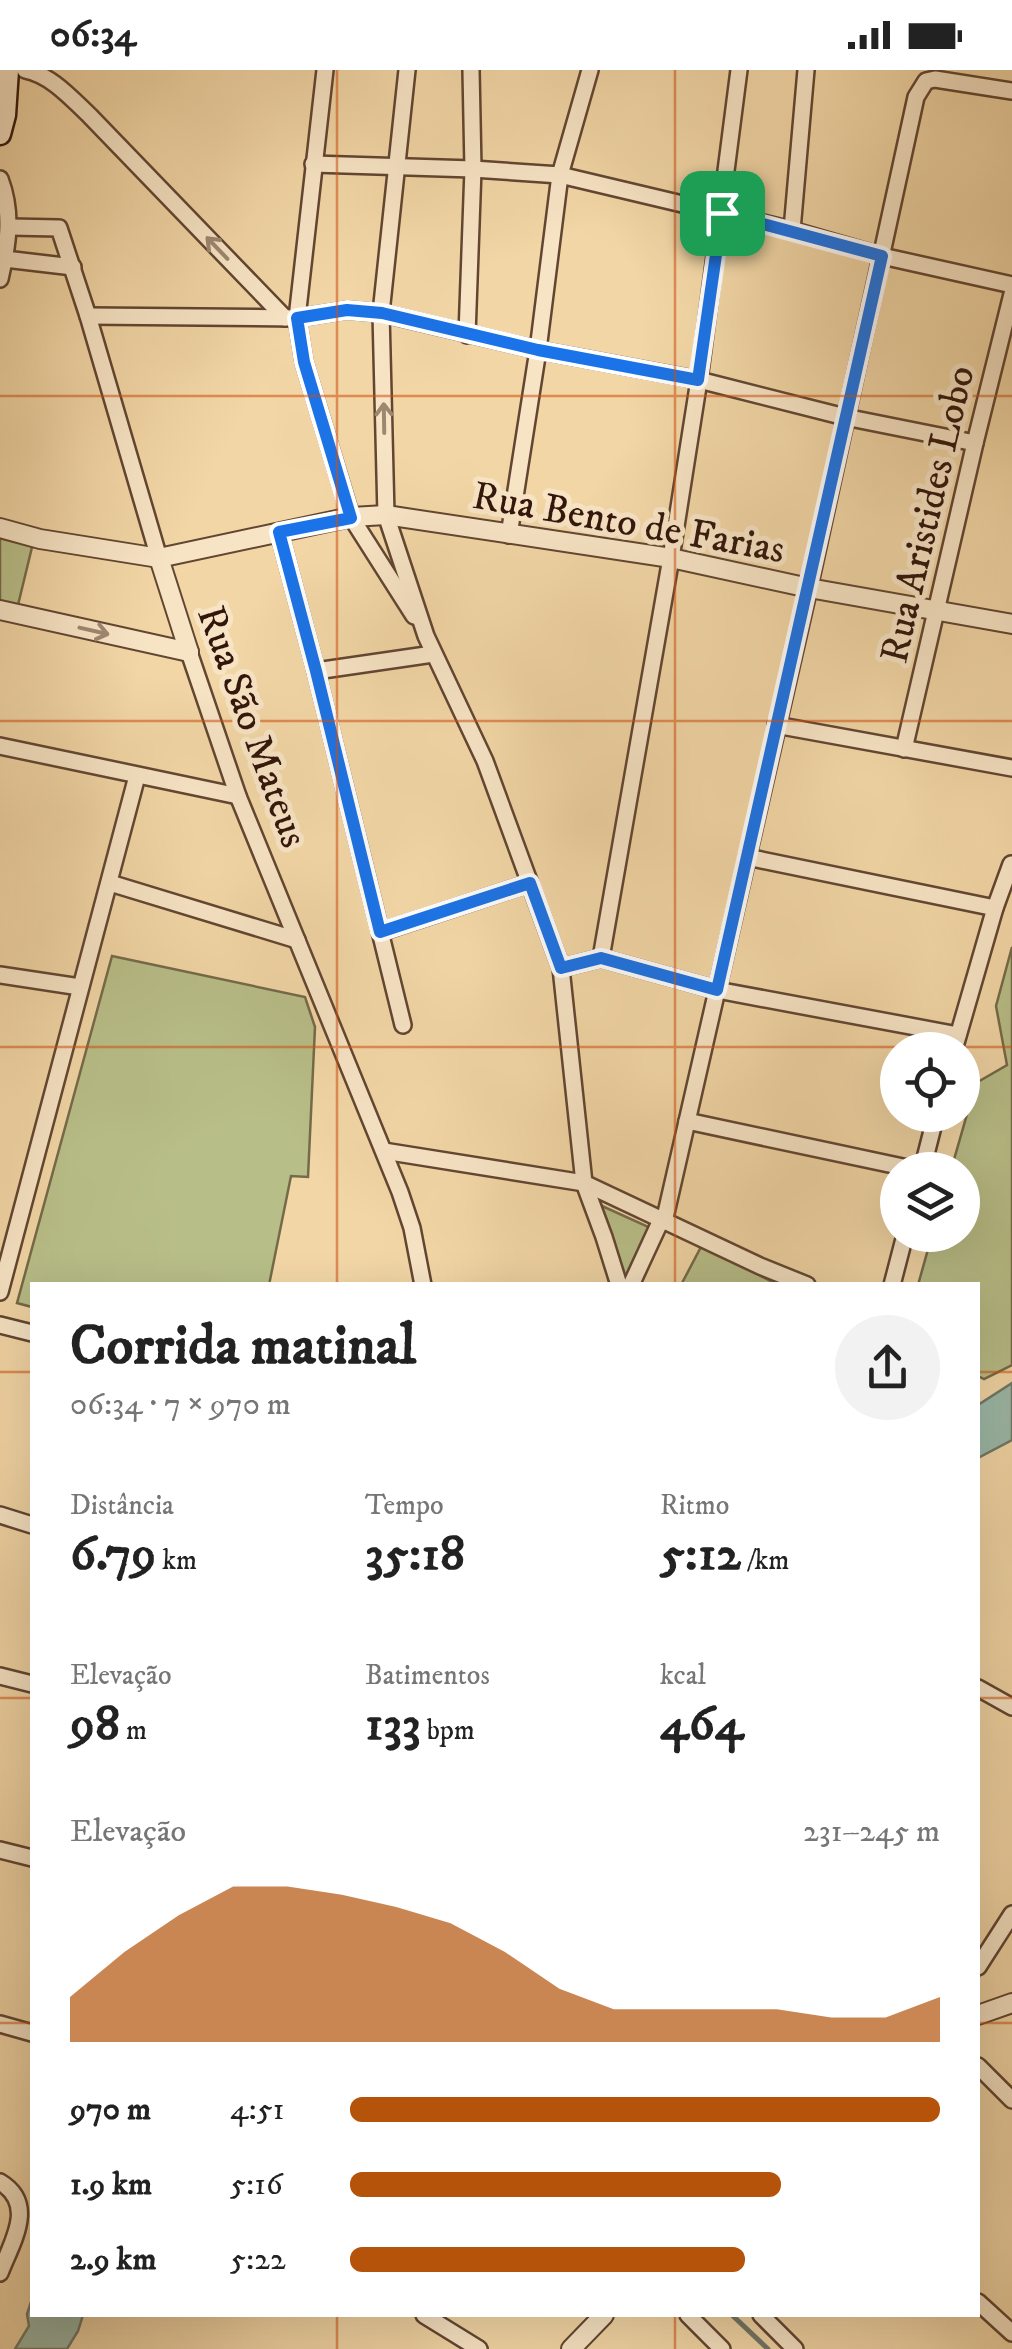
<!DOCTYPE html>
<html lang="pt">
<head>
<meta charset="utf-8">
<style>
  body { margin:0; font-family:"IM FELL DW Pica",serif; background:#f2f2f2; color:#222; height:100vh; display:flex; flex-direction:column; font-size:38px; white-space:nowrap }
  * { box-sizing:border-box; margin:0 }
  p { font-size:32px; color:#767676 }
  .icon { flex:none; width:55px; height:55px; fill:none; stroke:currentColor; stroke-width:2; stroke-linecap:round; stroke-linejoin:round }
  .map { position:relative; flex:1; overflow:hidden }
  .sheet { position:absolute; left:30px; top:1212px; width:950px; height:1035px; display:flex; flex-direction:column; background:#fff; border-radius:0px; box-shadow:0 10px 40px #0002 }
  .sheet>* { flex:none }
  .fabs { position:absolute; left:880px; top:962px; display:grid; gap:20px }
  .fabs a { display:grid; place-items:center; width:100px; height:100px; border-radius:50%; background:#fff; box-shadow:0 10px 40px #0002; font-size:50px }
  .pin { position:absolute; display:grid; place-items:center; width:85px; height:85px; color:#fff; margin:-42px; border-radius:20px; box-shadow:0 5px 15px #0006 }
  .round { display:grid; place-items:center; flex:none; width:105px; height:105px; border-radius:52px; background:#f2f2f2 }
  .overview { display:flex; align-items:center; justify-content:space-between; height:170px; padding:0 40px }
  h1 { font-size:55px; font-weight:700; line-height:75px }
  .metrics { display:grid; grid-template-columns:repeat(3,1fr); gap:15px; height:170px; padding:10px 40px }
  .metrics div { display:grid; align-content:center }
  .metrics b { font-size:50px; font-weight:700 }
  .metrics small { font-size:28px; font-weight:400 }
  .metrics p { font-size:28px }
  .chart { height:280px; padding:20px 40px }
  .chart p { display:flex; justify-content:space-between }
  .chart svg { width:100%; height:180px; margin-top:10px; fill:#b45309; opacity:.7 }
  ul { padding:0 40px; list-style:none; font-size:32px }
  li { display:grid; grid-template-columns:160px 120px 1fr; align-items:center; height:75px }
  li i { height:25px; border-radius:12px; background:#b45309 }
  .status { display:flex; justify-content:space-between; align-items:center; height:70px; padding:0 50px; background:#fff; direction:ltr }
  .status svg { height:28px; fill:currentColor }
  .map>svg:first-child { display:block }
  .green { fill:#b8be88; stroke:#756a4a; stroke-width:2.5 }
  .water { fill:#9bb9a8; stroke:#717869; stroke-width:2.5 }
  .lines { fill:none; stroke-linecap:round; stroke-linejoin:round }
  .stream { stroke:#717869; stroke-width:5 }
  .minor-casing { stroke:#624632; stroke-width:20 }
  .tertiary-casing { stroke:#624632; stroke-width:22 }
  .secondary-casing { stroke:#32160b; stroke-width:25 }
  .minor { stroke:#f7e4c5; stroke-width:15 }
  .tertiary { stroke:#f7e4c5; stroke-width:18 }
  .secondary { stroke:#f7e4c5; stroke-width:20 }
  .oneway { stroke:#9e8771 }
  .route-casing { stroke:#fff; stroke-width:20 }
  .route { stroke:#1a73e8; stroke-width:12 }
  .grid { fill:none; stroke:#cd4f0c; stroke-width:2.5; stroke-opacity:0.55 }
  .labels { text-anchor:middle; stroke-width:10; stroke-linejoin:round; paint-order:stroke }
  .street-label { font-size:40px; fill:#32160b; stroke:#f7e4c5 }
</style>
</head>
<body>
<div class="status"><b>06:34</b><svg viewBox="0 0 49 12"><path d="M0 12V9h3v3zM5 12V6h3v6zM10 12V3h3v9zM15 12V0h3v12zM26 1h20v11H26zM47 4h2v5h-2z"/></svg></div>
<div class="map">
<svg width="1012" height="2279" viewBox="0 0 1012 2279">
  <rect width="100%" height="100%" fill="#f2d6a6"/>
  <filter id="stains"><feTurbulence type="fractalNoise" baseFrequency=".002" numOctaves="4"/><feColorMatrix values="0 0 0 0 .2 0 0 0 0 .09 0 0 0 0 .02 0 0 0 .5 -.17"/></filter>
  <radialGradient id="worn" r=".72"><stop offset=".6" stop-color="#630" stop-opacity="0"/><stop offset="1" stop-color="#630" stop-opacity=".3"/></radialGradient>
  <g class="green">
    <path d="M0,461L34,469L17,539L0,535Z"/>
    <path d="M1012,877V1295L984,1309L978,1306V1215H918L932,1165H962V1100H951L976,1013L1007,995L996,936Z"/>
    <path d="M112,886L305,927L315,957L308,1107L291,1106L269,1215H32V1237L17,1233Z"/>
    <path d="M591,1131L653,1159L623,1215Z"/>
    <path d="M702,1175L778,1215H681Z"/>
  </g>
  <g class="water">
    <path d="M1012,1313V1370L978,1388V1335Z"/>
    <path d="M32,2229V2245H83L78,2261L67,2279H15L29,2256L27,2244Z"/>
  </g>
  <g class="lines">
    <path class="stream" d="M732,2245L768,2279"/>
    <defs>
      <g id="minor">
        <path d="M25,0C51,5 71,28 90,46L285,248"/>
        <path d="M325,0L297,248L304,292L351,447L414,546"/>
        <path d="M407,0L381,243L386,445L426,566L485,691L561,898L584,1113L604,1167L619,1215"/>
        <path d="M313,94L473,99L560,105L792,160L882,186L1012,215"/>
        <path d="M0,109C13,143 8,175 0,209"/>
        <path d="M10,157L59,158L88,246L159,488"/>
        <path d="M792,160L806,0"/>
        <path d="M5,189L73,197"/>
        <path d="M88,246L297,248L347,240L381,243L538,280L699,310L845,347L975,373"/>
        <path d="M467,265L473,99L471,0"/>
        <path d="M279,462L316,601L403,955"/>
        <path d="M509,465L538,280L560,105L590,0"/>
        <path d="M189,582L238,726L400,1122L412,1158L423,1215"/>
        <path d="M316,601L433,584"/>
        <path d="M776,655L1012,698"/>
        <path d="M0,676L238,726"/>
        <path d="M904,679L975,373L1012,224"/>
        <path d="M747,787L995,838"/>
        <path d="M110,813L297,870"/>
        <path d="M381,862L530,813"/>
        <path d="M601,888L671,488L699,310L739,0"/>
        <path d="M561,898L601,888L717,920L958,965"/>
        <path d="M0,905L80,917"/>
        <path d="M954,980L995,838L1011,794"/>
        <path d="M687,1051L917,1100"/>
        <path d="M384,1081L584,1113L760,1196L807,1215"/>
        <path d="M922,1100L936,1045"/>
        <path d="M664,1152L809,518L916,27L926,11L935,9L1012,21"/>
        <path d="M631,1215L661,1150"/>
        <path d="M892,1215L905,1165"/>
        <path d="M0,1222L137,706"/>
        <path d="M0,1255L32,1263"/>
        <path d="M0,1445L32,1455"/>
        <path d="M0,1606L32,1614"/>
        <path d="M978,1618L1012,1637"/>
        <path d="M0,1780L32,1788"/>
        <path d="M978,1897L1012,1844"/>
        <path d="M0,1954L32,1963"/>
        <path d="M978,1996L1012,2030"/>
        <path d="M0,2112C37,2134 12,2172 0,2203"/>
        <path d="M978,2232L1012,2263"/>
        <path d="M424,2245L479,2279"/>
        <path d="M688,2245L722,2279"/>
        <path d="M761,2245L795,2279"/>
      </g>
      <g id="tertiary">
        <path d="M0,458L40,469L159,488L351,447L386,445L671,488L809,518L1012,554"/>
        <path d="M159,488L189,582"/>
        <path d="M0,540L189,582"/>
        <path d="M978,1945L1012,1933"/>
        <path d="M571,2279L604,2245"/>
      </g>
      <path id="secondary" d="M0,64L5,45L8,0"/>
    </defs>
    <use href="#minor" class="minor-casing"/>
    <use href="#tertiary" class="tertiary-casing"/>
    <use href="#secondary" class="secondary-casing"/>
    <use href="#minor" class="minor"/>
    <use href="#tertiary" class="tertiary"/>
    <use href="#secondary" class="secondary"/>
  </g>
  <defs><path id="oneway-shaft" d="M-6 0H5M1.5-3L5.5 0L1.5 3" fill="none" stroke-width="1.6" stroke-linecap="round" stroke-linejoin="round" transform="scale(2.5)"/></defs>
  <g class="oneway">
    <use href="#oneway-shaft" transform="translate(217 178) rotate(-134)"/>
    <use href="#oneway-shaft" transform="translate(384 348) rotate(-91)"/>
    <use href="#oneway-shaft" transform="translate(94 561) rotate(13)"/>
  </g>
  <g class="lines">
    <defs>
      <path id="route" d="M722,143L882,186L717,920L601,888L561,898L530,813L380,862L316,601L279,462L351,448L304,292L297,248L347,240L382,243L538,280L698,310Z"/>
    </defs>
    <use href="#route" class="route-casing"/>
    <use href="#route" class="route"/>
  </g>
  <path class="grid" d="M337,0V1215M675,0V1215M0,326H1012M0,651H1012M0,977H1012M0,1302H32M978,1302H1012M0,1628H32M978,1628H1012M0,1953H32M978,1953H1012M337,2245V2279M675,2245V2279"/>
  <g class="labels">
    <g class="street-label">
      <text transform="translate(926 444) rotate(-77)" y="14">Rua Aristides Lobo</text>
      <text transform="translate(629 451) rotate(10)" y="14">Rua Bento de Farias</text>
      <text transform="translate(254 656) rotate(70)" y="14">Rua São Mateus</text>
    </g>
  </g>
  <rect width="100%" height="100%" filter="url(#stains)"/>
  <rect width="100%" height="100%" fill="url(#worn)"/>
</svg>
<div class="fabs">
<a><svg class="icon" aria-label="locate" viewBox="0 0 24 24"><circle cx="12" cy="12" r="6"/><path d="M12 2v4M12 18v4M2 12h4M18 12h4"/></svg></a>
<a><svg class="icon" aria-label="layers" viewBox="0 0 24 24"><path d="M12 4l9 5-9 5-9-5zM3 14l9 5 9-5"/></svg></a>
</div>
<div class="pin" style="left:722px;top:143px;background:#1e9e55"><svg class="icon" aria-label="arrive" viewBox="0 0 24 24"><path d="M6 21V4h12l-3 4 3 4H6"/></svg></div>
<section class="sheet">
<div class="overview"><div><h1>Corrida matinal</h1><p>06:34 · 7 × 970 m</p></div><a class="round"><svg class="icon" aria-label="share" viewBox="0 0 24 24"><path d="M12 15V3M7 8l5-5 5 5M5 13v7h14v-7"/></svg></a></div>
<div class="metrics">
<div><p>Distância</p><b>6.79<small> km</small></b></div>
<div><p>Tempo</p><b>35:18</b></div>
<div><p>Ritmo</p><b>5:12<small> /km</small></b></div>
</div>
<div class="metrics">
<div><p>Elevação</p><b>98<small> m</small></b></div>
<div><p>Batimentos</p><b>133<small> bpm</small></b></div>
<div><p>kcal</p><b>464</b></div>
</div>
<div class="chart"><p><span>Elevação</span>231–245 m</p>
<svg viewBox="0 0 160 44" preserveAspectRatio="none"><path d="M0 44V33L10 22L20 13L30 6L40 6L50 8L60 11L70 15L80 22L90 31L100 36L110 36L120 36L130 36L140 38L150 38L160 33V44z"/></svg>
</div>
<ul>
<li><b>970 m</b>4:51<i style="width:100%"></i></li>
<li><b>1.9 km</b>5:16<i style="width:73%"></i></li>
<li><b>2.9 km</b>5:22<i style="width:67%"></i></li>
</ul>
</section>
</div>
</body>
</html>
